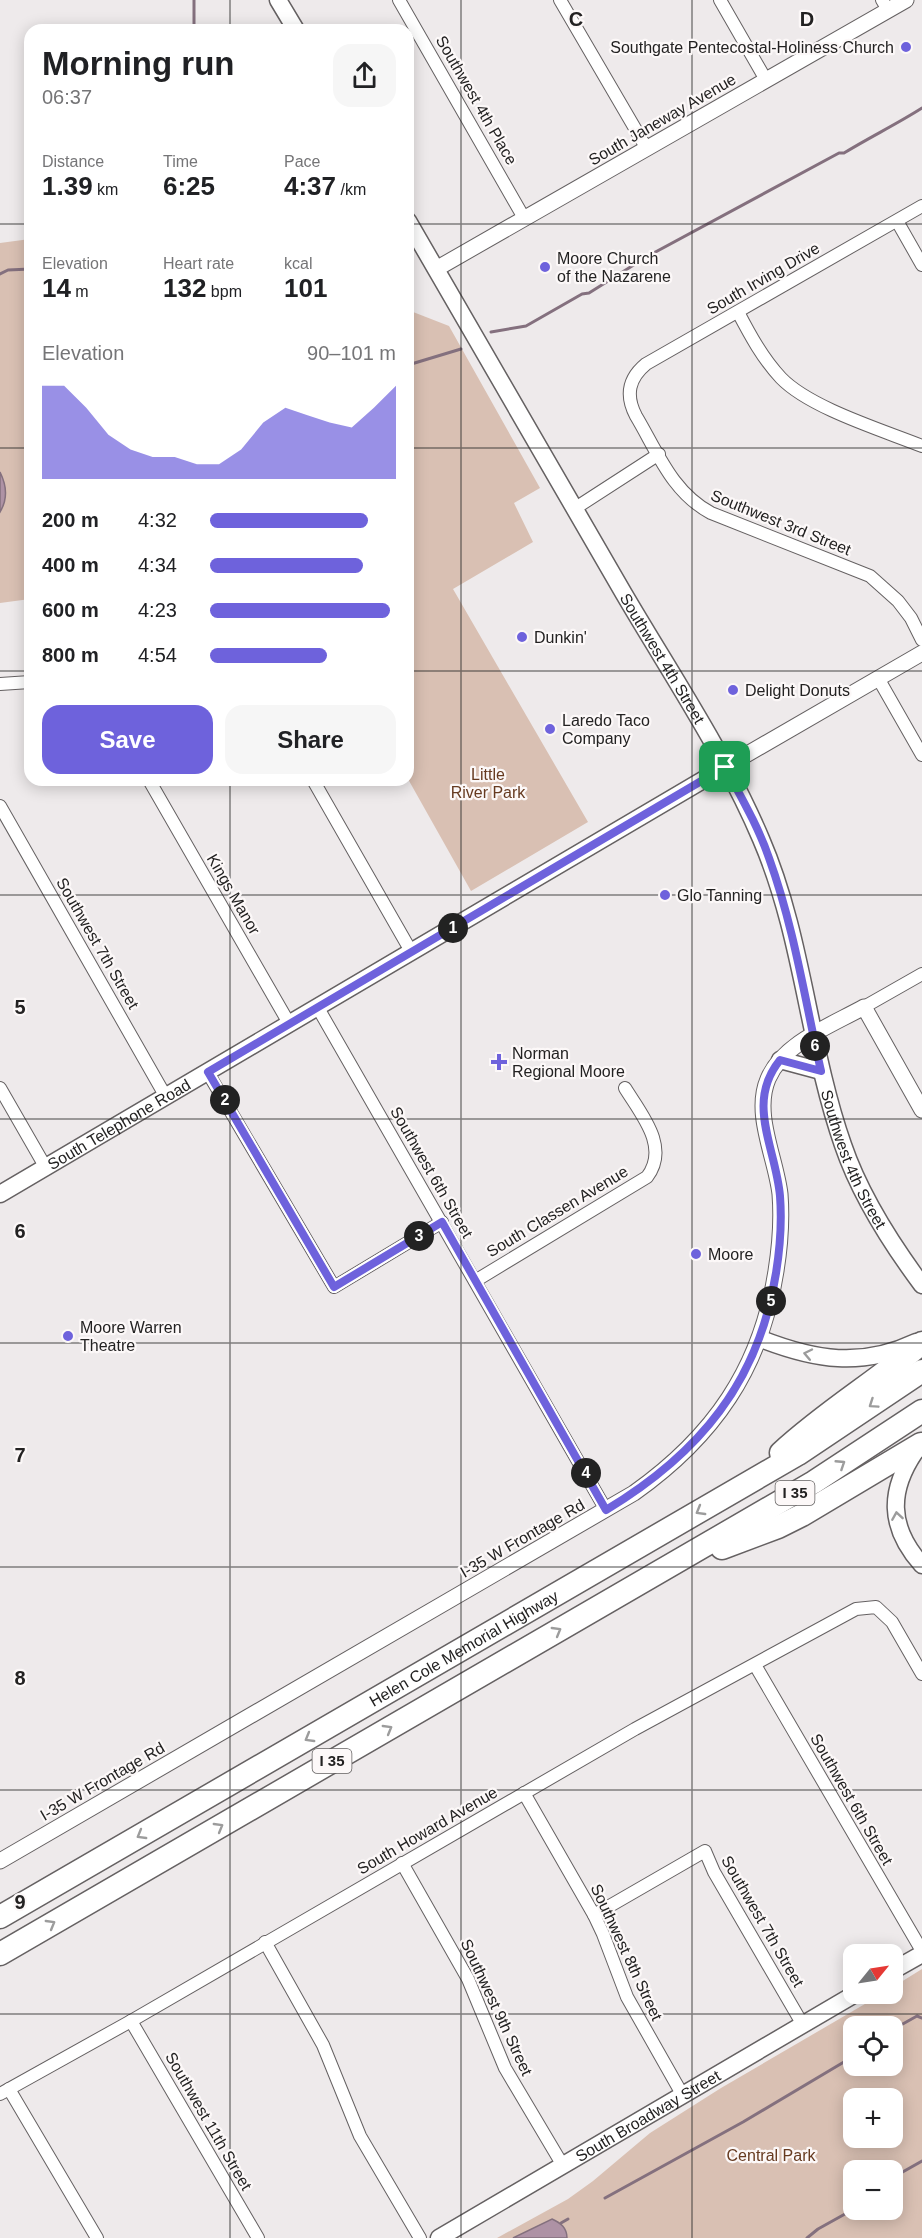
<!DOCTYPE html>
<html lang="en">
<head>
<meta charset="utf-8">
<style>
  body { margin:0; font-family:Helvetica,sans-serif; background:#f6f6f6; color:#202124; height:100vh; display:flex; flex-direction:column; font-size:22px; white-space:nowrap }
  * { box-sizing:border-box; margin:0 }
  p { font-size:20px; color:#757577 }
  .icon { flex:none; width:33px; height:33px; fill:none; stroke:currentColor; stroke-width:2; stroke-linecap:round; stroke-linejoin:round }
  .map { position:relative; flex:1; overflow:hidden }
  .drawer { position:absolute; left:24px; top:24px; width:390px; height:762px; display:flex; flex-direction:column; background:#fff; border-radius:18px; box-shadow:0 3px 15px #0003 }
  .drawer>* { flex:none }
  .needle { width:39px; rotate:60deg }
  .buttons { position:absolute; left:843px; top:1944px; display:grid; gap:12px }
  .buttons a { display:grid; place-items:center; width:60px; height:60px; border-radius:12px; background:#fff; box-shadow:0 3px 15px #0003; font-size:30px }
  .pin { position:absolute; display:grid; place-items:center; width:51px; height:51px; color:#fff; margin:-26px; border-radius:12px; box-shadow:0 3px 9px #0006 }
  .km { position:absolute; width:30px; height:30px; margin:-15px; border-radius:50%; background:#222; color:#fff; font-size:16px; line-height:30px; text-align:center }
  .round { display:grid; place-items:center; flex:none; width:63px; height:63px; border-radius:18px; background:#f6f6f6 }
  .headline { display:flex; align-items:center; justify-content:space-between; height:102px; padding:0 18px }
  h1 { font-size:33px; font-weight:700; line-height:45px }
  .figures { display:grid; grid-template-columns:repeat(3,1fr); gap:9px; height:102px; padding:6px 18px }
  .figures div { display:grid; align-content:center }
  .figures b { font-size:26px; font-weight:700 }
  .figures small { font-size:16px; font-weight:400 }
  .figures p { font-size:16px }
  .chart { height:168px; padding:12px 18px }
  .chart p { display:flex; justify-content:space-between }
  .chart svg { width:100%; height:108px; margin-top:6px; fill:#6e62dc; opacity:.7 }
  .action { display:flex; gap:12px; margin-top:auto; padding:12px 18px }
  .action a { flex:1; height:69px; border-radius:18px; background:#6e62dc; color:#fff; font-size:24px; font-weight:700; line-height:69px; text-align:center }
  .action a+a { background:#f6f6f6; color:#202124 }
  ul { padding:0 18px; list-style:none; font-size:20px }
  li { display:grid; grid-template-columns:96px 72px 1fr; align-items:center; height:45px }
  li i { height:15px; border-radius:8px; background:#6e62dc }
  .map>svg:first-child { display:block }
  .green { fill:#d9c0b3; fill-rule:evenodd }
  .water { fill:#ae92a5; stroke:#84707e; stroke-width:1.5 }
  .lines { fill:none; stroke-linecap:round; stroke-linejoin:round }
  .stream { stroke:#84707e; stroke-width:3 }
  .minor-casing { stroke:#656162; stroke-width:14 }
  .tertiary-casing { stroke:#656162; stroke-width:17 }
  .secondary-casing { stroke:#656162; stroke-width:19 }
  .motorway-casing { stroke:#656162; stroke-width:25 }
  .minor { stroke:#fff; stroke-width:12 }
  .tertiary { stroke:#fff; stroke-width:15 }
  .secondary { stroke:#fff; stroke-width:16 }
  .motorway { stroke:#fff; stroke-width:22 }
  .oneway { stroke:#9c9c9c }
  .route-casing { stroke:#fff; stroke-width:12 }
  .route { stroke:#6e62dc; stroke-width:8 }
  .grid { fill:none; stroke:#232222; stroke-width:1.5; stroke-opacity:0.55 }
  .poi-dot { fill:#6e62dc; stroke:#fcf8f8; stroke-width:2 }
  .labels { text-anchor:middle; stroke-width:4.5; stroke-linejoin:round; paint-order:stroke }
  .shield { fill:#fcf8f8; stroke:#646262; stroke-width:1.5 }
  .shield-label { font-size:15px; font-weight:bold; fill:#232222 }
  .poi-label { font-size:16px; fill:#232222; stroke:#fcf8f8; text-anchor:start }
  .street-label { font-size:16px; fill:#232222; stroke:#fcf8f8 }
  .park-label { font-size:16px; fill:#663a20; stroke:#fcf8f8 }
  .grid-label { font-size:20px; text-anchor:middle; font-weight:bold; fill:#232222; stroke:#fcf8f8; stroke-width:4.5; stroke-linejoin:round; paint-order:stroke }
</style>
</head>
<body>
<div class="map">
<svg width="922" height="2238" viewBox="0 0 922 2238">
  <rect width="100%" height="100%" fill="#eeeaeb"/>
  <g class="green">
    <path d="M30,239V599L0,603V243Z"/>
    <path d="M408,310L449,326L540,488L514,503L533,542L453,589L588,822L471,891L408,779Z"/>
    <path d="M922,1969V2238H497L568,2199L593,2181L650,2133L721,2088L882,1994H892L893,1987ZM854,2026H892V2066H854ZM854,2098H892V2138H854ZM854,2170H892V2210H854Z"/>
  </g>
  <g class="water">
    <path d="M0,472C7,486 8,499 0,512Z"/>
    <path d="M552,2219C561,2223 567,2228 567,2238H513Z"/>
  </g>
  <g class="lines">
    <g class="stream">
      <path d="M194,30V0"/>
      <path d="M0,274L8,270L30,269"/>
      <path d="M491,332L526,326L582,294L589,293L648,256L839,153H844C870,137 897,124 922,108"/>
      <path d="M408,365L461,349"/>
      <path d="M892,2030L917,2016L922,2018"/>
      <path d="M892,2178L922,2161"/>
      <path d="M605,2198L743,2122L854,2056"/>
      <path d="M561,2223L568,2219"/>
      <path d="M807,2238L818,2229L854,2209"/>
    </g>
    <defs>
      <g id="minor">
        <path d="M399,0L524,218"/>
        <path d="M560,0L647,149"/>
        <path d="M720,0L766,80"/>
        <path d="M882,0L888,10"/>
        <path d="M922,206L646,364C629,378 625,395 636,416C658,453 672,492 711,513L870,576L898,601L911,618L922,640"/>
        <path d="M897,221L922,265"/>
        <path d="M738,312C750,335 763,359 781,378C810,408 882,430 922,446"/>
        <path d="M574,509L659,454"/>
        <path d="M878,678L922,755"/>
        <path d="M0,684L30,682"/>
        <path d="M149,780L290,1025"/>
        <path d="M313,780L412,953"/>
        <path d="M0,806L166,1097"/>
        <path d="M864,1007L922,974"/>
        <path d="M318,1008L606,1510"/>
        <path d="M208,1073L334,1287L442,1222"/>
        <path d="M0,1088L46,1168"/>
        <path d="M475,1281L647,1177C670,1147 641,1114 625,1088"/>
        <path d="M755,1665L922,1951"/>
        <path d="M524,1793L594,1915L603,1934L627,1997L682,2094"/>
        <path d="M402,1863L468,1979L505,2068L562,2164"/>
        <path d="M594,1915L705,1851L714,1872L803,2025"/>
        <path d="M265,1942L323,2045L360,2136L420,2238"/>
        <path d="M131,2021L258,2238"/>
        <path d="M9,2089L97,2238"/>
        <path d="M0,2094L131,2021L635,1729L856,1609L876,1607L892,1622L922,1674"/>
      </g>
      <g id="tertiary">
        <path d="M436,269L906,0"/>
        <path d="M725,767L922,653"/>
        <path d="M0,1861L634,1493C713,1437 761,1369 776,1271C780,1246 782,1220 780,1194C776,1158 753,1114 768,1079C783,1043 832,1025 864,1007L922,1110"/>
      </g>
      <g id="secondary">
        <path d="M278,0L296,30"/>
        <path id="s1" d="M408,221C481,345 552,470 624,594C671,674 725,754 761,839C803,936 808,1045 843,1145C860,1195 890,1242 922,1285"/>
        <path d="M780,1060L821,1071"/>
        <path id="s2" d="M0,1194L725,767"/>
        <path d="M761,1339C815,1360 861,1368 916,1342"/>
        <path d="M917,1449C888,1490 888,1527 922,1565"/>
        <path d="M892,1971L922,1954"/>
        <path id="s3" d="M439,2238L855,1994"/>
      </g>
      <g id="motorway">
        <path d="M781,1453C825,1412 876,1382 922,1343"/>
        <path d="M722,1548L778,1527L802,1515L921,1444"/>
        <path id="s4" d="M0,1917L798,1454L922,1371"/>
        <path d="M0,1954L814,1482L922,1411"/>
      </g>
    </defs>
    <use href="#minor" class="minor-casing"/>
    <use href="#tertiary" class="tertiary-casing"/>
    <use href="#secondary" class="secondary-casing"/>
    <use href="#motorway" class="motorway-casing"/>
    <use href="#minor" class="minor"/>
    <use href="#tertiary" class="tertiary"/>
    <use href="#secondary" class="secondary"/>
    <use href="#motorway" class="motorway"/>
  </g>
  <defs><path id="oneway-chevron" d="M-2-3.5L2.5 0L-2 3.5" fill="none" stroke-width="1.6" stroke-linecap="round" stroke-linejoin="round" transform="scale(1.5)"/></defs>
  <g class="oneway">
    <use href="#oneway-chevron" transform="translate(808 1354) rotate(-168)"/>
    <use href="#oneway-chevron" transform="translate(873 1404) rotate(146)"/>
    <use href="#oneway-chevron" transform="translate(841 1464) rotate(-33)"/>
    <use href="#oneway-chevron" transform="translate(700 1511) rotate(150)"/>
    <use href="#oneway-chevron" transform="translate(897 1516) rotate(-99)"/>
    <use href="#oneway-chevron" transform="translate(557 1631) rotate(-30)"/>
    <use href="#oneway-chevron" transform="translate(388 1729) rotate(-30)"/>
    <use href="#oneway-chevron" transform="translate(309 1738) rotate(150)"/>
    <use href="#oneway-chevron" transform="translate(219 1827) rotate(-30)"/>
    <use href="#oneway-chevron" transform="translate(141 1835) rotate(150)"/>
    <use href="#oneway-chevron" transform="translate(51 1924) rotate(-30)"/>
  </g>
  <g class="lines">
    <defs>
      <path id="route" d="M725,767C741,797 758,826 769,858C794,927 805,1000 821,1071L780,1060C745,1103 776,1148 780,1196C782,1222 780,1248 776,1273C759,1382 699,1454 606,1510L442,1222L334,1287L208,1072Z"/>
    </defs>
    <use href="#route" class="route-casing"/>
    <use href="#route" class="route"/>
  </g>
  <path class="grid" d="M230,0V30M461,0V2238M692,0V2238M0,224H30M408,224H922M0,448H30M408,448H922M0,671H30M408,671H922M230,780V2238M0,895H922M0,1119H922M0,1343H922M0,1567H922M0,1790H922M0,2014H922"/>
  <g class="poi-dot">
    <circle cx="906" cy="47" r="6"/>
    <circle cx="545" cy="267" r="6"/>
    <circle cx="522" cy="637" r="6"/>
    <circle cx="733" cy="690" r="6"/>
    <circle cx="550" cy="729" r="6"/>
    <circle cx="665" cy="895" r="6"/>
    <path d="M496 1053h6v6h6v6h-6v6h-6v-6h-6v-6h6z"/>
    <circle cx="696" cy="1254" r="6"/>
    <circle cx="68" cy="1336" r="6"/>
  </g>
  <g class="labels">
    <g class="shield">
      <rect x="775.5" y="1481" width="39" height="24" rx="4.5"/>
      <rect x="312.5" y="1749" width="39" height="24" rx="4.5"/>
    </g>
    <g class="shield-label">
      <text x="795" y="1498">I 35</text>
      <text x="332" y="1766">I 35</text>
    </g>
    <g class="poi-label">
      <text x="894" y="53" text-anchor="end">Southgate Pentecostal-Holiness Church</text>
      <text x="557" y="264">Moore Church<tspan x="557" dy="18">of the Nazarene</tspan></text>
      <text x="534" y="643">Dunkin'</text>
      <text x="745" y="696">Delight Donuts</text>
      <text x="562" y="726">Laredo Taco<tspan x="562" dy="18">Company</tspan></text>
      <text x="677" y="901">Glo Tanning</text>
      <text x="512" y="1059">Norman<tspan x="512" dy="18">Regional Moore</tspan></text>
      <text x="708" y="1260">Moore</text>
      <text x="80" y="1333">Moore Warren<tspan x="80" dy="18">Theatre</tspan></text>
    </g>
    <g class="street-label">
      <text transform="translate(477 100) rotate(60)" y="6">Southwest 4th Place</text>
      <text transform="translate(662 119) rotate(-30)" y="6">South Janeway Avenue</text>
      <text transform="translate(763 278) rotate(-30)" y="6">South Irving Drive</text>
      <text transform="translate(781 522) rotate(22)" y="6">Southwest 3rd Street</text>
      <text dy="6" stroke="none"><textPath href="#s1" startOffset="506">Southwest 4th Street</textPath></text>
      <text transform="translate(234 894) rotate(60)" y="6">Kings Manor</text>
      <text transform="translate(98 943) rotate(60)" y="6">Southwest 7th Street</text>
      <text dy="6" stroke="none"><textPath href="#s2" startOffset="138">South Telephone Road</textPath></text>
      <text dy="6" stroke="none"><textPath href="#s1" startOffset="1046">Southwest 4th Street</textPath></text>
      <text transform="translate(432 1172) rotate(60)" y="6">Southwest 6th Street</text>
      <text transform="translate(557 1211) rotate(-31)" y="6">South Classen Avenue</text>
      <text transform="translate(522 1538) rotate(-30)" y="6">I-35 W Frontage Rd</text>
      <text dy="6" stroke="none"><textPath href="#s4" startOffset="536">Helen Cole Memorial Highway</textPath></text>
      <text transform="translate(102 1781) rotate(-30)" y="6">I-35 W Frontage Rd</text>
      <text transform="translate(852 1799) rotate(60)" y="6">Southwest 6th Street</text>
      <text transform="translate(427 1830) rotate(-30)" y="6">South Howard Avenue</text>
      <text transform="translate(763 1921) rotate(60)" y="6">Southwest 7th Street</text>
      <text transform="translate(627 1952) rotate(65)" y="6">Southwest 8th Street</text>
      <text transform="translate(497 2007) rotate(65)" y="6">Southwest 9th Street</text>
      <text dy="6" stroke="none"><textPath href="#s3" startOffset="242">South Broadway Street</textPath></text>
      <text transform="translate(209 2121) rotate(60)" y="6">Southwest 11th Street</text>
    </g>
    <g class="park-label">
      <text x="488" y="780">Little<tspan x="488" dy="18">River Park</tspan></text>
      <text x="771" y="2161">Central Park</text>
    </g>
  </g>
  <g class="grid-label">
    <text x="576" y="26">C</text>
    <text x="807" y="26">D</text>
    <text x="20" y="1014">5</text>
    <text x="20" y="1238">6</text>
    <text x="20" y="1462">7</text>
    <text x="20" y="1685">8</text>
    <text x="20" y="1909">9</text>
  </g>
</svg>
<div class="buttons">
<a><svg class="needle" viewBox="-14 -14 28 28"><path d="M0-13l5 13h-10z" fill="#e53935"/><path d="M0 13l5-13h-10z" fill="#757577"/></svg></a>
<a><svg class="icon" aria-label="locate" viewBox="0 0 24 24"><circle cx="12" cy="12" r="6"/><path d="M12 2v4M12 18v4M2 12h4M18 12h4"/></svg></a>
<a>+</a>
<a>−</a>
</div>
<div class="pin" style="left:725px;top:767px;background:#1e9e55"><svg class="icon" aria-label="arrive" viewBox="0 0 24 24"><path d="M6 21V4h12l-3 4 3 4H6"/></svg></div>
<b class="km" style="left:453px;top:928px">1</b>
<b class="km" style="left:225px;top:1100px">2</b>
<b class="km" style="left:419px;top:1236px">3</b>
<b class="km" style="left:586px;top:1473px">4</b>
<b class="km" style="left:771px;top:1301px">5</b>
<b class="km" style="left:815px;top:1046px">6</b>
<section class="drawer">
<div class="headline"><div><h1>Morning run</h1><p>06:37</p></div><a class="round"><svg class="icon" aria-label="share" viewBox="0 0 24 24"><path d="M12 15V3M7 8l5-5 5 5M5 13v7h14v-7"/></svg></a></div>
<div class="figures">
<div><p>Distance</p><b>1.39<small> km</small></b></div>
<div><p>Time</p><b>6:25</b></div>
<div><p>Pace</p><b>4:37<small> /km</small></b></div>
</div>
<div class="figures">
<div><p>Elevation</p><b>14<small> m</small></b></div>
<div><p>Heart rate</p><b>132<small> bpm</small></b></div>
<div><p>kcal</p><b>101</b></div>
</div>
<div class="chart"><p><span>Elevation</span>90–101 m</p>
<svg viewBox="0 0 160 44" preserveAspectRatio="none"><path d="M0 44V6L10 6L20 15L30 26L40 32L50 35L60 35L70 38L80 38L90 32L100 21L110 15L120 18L130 21L140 23L150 15L160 6V44z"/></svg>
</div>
<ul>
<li><b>200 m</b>4:32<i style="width:85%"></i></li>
<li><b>400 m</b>4:34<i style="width:82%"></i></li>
<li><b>600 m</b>4:23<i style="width:97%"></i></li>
<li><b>800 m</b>4:54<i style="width:63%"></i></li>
</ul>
<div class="action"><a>Save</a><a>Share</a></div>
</section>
</div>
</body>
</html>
